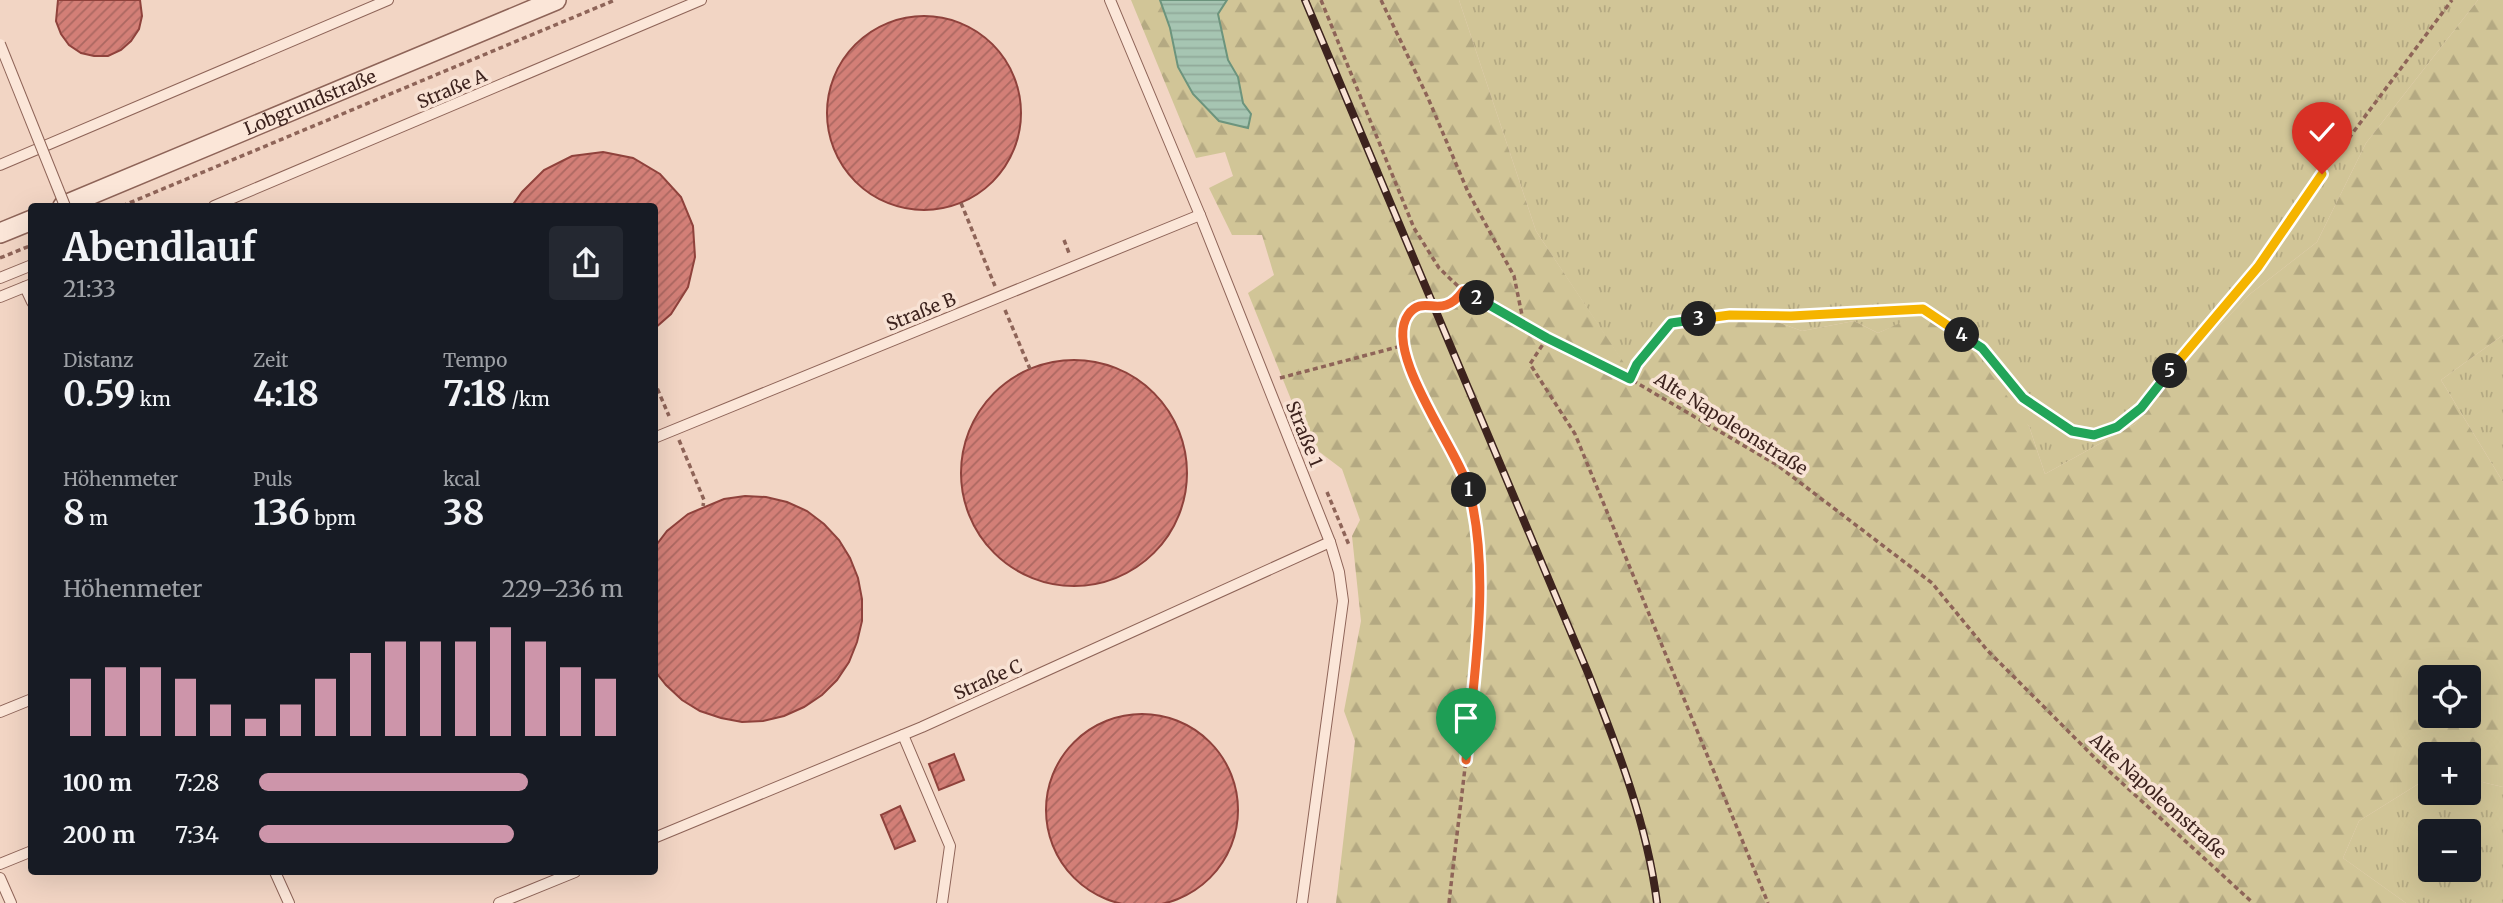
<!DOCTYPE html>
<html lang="de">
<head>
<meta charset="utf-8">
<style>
  body { margin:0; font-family:Merriweather,serif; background:#242831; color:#f1f3f6; height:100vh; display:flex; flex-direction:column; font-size:26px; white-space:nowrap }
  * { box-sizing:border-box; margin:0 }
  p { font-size:23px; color:#9ea1a6 }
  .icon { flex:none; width:38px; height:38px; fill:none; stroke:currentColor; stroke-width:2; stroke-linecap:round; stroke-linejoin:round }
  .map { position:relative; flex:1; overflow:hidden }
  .panel { position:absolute; left:28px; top:203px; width:630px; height:672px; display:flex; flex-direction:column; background:#171b24; border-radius:7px; box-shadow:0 7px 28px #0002 }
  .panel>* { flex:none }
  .fabs { position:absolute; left:2418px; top:665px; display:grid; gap:14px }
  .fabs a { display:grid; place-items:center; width:63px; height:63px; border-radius:7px; background:#171b24; box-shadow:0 7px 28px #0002; font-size:35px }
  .pin { position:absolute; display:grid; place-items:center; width:60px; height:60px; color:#fff; margin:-72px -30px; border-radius:50% 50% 50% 0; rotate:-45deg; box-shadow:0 0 7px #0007 }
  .pin .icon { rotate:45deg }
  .km { position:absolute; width:35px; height:35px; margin:-18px; border-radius:50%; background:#222; color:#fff; font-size:19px; line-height:35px; text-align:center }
  .round { display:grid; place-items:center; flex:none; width:74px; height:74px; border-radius:7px; background:#242831 }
  .headline { display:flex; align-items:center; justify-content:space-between; height:119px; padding:0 35px }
  h1 { font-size:38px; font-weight:700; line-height:52px }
  .stats { display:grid; grid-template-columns:repeat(3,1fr); gap:10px; height:119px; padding:7px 35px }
  .stats div { display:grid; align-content:center }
  .stats b { font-size:35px; font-weight:700 }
  .stats small { font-size:19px; font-weight:400 }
  .stats p { font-size:19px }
  .chart { height:196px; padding:14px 35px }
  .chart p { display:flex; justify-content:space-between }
  .chart svg { width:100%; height:126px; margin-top:7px; stroke:#cd95aa; stroke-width:6 }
  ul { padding:0 35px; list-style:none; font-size:23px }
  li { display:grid; grid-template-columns:112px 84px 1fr; align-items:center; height:52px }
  li i { height:18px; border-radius:9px; background:#cd95aa }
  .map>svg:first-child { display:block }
  .grass { fill:url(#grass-tufts); fill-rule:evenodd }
  .forest { fill:url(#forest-firs); fill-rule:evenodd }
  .water { fill:url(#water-rules); stroke:#6c947d; stroke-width:2 }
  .building { fill:url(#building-hatch); stroke:#8f423c; stroke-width:2 }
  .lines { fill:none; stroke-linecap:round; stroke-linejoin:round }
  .service-casing { stroke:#8e6458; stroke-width:12 }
  .minor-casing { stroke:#8e6458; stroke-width:22 }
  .path { stroke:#8e6458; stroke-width:3.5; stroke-dasharray:5 3.5; stroke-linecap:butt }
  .service { stroke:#fbe6d8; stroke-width:10 }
  .minor { stroke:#fbe6d8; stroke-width:19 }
  .rail-casing { stroke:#3d231e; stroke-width:8 }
  .rail { stroke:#f8e2d4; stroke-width:5; stroke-dasharray:16; stroke-linecap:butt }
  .service-bridge-casing { stroke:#8e6458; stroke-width:12; stroke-linecap:butt }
  .service-bridge { stroke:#fbe6d8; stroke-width:10 }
  .split-1-casing { stroke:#fff; stroke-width:14 }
  .split-2-casing { stroke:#fff; stroke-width:14 }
  .split-3-casing { stroke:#fff; stroke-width:14 }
  .split-4-casing { stroke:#fff; stroke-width:14 }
  .split-5-casing { stroke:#fff; stroke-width:14 }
  .split-6-casing { stroke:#fff; stroke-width:14 }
  .split-1 { stroke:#f0652b; stroke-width:9 }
  .split-2 { stroke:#f0652b; stroke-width:9 }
  .split-3 { stroke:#22a559; stroke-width:9 }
  .split-4 { stroke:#f5b400; stroke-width:9 }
  .split-5 { stroke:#22a559; stroke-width:9 }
  .split-6 { stroke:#f5b400; stroke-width:9 }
  .labels { text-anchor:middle; stroke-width:7; stroke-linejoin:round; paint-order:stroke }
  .street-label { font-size:18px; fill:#3d231e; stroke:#f8e2d4 }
</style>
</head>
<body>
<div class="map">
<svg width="2503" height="903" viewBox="0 0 2503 903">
  <defs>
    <pattern id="grass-tufts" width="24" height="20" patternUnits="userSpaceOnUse" patternTransform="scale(1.75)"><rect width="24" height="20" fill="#d1c597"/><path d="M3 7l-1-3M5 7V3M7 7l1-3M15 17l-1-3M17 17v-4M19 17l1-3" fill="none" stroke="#b4a982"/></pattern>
    <pattern id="forest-firs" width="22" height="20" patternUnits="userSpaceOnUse" patternTransform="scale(1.75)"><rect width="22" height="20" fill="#d1c597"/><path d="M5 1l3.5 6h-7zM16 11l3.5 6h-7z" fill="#b4a982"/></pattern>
    <pattern id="water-rules" width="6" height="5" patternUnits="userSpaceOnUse" patternTransform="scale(1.75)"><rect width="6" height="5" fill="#a6c5b2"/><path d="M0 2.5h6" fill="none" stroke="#90a999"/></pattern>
    <pattern id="building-hatch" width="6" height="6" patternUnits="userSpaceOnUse" patternTransform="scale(1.75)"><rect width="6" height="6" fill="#d37f77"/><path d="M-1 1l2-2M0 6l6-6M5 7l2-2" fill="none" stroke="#ac6861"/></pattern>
  </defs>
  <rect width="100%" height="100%" fill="#f2d5c4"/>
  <g class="grass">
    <path d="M1459,0H2478L2366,143L2317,242L2250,294L2175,372L2135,424L2045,474L2029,426L1920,315L1878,333L1854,321L1802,331L1769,319L1632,376L1536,231Z"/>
    <path d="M2503,335V482L2441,380Z"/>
    <path d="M2431,776V793H2469V779L2503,787V903H2406L2343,858L2359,821ZM2431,831H2469V870H2431Z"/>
  </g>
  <path class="forest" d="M1131,0H1160L1170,28L1178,67L1247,128L1251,114L1243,103L1238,77L1228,60L1218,14L1227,0H1459L1536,231L1632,375L1673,326L1769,319L1802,331L1854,321L1878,333L1920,314L1966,340L2029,426L2045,474L2135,424L2175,372L2250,294L2317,242L2366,143L2478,0H2503V335L2441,380L2503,482V787L2469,779V754H2431V776L2359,821L2343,858L2406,903H1336L1355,741L1344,711L1361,621L1352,536L1360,520L1342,469L1309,444L1248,293L1274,275L1262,235H1232L1209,188L1233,176L1225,152L1196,158ZM2431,677H2469V716H2431Z"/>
  <path class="water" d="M1160,0H1227L1218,14L1228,60L1238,77L1243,103L1251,114L1248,128L1219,121L1193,94L1178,67L1170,28Z"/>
  <g class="building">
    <path d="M58,0H140L142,16L139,29L131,41L121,50L108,56H94L81,53L69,45L61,34L56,21Z"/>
    <circle cx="924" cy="113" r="97"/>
    <path d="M603,152L633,158L660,174L681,197L693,226L695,257L688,287L671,314L654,329V206H512L522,192L544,170L572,156Z"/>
    <circle cx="1074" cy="473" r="113"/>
    <path d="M745,496L766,497L787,502L807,511L824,524L839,540L850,558L858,578L862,599V621L857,642L849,662L837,680L822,695L804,707L784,716L763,721L742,722L721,718L700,711L682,700L666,685L654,670V548L667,531L688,514L724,499Z"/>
    <circle cx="1142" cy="810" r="96"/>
    <path d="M954,754L964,780L939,790L929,764Z"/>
    <path d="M900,806L915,841L895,849L881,815Z"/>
  </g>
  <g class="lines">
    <defs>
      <g id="service">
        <path d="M1110,0L1200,215L1330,542L1339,572L1343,601L1302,903"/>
        <path d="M0,165L388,0"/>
        <path d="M214,206L701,0"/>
        <path d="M0,278L32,265"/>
        <path d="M25,287L32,302"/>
        <path d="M0,297L32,284"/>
        <path d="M654,438L1200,215"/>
        <path d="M0,712L32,699"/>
        <path d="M903,735L950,846L942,903"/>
        <path d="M654,838L922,727L1330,542"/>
        <path d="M0,864L32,851"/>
        <path d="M275,872L289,903"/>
        <path d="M0,878L11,903"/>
        <path d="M499,903L575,872"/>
      </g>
      <g id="minor">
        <path id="s1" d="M63,206L556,0"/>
        <path d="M0,233L32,220"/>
      </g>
    </defs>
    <use href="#service" class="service-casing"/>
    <use href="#minor" class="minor-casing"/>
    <g class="path">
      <path d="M1321,0L1414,228L1439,268L1463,291L1547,338L1630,379L1777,465L1932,583L1987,650L2098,761L2253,903"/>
      <path d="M1381,0L1428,98L1468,192L1514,276L1524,325"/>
      <path d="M961,203L995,286"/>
      <path d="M122,206L615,0"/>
      <path d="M1064,240L1069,253"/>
      <path d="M0,258L32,245"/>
      <path d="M1005,310L1030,369"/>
      <path d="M1547,338L1530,364L1575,434L1768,903"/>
      <path d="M1280,378L1405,345"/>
      <path d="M1630,378L1637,364L1671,322L1730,315L1791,316L1923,309L1982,348L2023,399L2072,431L2094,435L2117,427L2141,408L2206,326L2258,267L2322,174L2452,0"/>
      <path d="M654,381L669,416"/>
      <path d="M679,440L704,500L703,506"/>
      <path d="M1327,492L1349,545"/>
      <path d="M1449,903C1459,811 1473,720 1477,627C1479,584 1480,542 1472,500C1462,451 1392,371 1404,323C1411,295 1432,312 1449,306C1455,303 1459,296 1463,291"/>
    </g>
    <use href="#service" class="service"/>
    <use href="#minor" class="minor"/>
    <defs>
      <path id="rail" d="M1305,0L1588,673C1617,747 1647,823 1657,903"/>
    </defs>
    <use href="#rail" class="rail-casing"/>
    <use href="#rail" class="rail"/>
    <defs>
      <path id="service-bridge" d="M0,44L65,206"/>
    </defs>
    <use href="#service-bridge" class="service-bridge-casing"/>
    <use href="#service-bridge" class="service-bridge"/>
  </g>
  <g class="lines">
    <defs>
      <path id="split-1" d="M1466,760C1474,676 1491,572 1469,490"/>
      <path id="split-2" d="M1469,490C1459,451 1382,352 1408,315C1424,292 1441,322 1463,291L1477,298"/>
      <path id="split-3" d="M1477,298L1547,338L1630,379L1637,364L1671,323L1699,319"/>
      <path id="split-4" d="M1699,319L1730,315L1791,316L1923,309L1962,335"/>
      <path id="split-5" d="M1962,335L1982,348L2023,398L2072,431L2094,435L2117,427L2141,408L2170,371"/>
      <path id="split-6" d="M2170,371L2258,267L2322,174"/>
    </defs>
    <use href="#split-1" class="split-1-casing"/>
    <use href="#split-2" class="split-2-casing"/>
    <use href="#split-3" class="split-3-casing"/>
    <use href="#split-4" class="split-4-casing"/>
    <use href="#split-5" class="split-5-casing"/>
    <use href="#split-6" class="split-6-casing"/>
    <use href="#split-1" class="split-1"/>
    <use href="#split-2" class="split-2"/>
    <use href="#split-3" class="split-3"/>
    <use href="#split-4" class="split-4"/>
    <use href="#split-5" class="split-5"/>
    <use href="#split-6" class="split-6"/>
  </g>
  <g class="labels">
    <g class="street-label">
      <text transform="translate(452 89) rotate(-23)" y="6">Straße A</text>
      <text dy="6" stroke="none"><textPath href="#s1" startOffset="268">Lobgrundstraße</textPath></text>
      <text transform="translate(921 312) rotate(-22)" y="6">Straße B</text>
      <text transform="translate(1731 424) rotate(32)" y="6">Alte Napoleonstraße</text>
      <text transform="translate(1304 434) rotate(68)" y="6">Straße 1</text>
      <text transform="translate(988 680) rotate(-24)" y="6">Straße C</text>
      <text transform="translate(2158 796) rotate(42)" y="6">Alte Napoleonstraße</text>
    </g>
  </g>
</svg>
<div class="fabs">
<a><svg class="icon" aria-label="locate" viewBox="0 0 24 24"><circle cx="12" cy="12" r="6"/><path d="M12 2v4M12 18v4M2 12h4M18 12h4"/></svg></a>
<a>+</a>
<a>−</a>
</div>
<div class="pin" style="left:1466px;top:760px;background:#1e9e55"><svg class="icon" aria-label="arrive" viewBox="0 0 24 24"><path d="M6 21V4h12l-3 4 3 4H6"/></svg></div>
<div class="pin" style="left:2322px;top:174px;background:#d93025"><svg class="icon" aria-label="check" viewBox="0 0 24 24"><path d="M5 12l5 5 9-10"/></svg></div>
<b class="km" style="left:1469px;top:490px">1</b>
<b class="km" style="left:1477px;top:298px">2</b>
<b class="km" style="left:1699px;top:319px">3</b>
<b class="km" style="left:1962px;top:335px">4</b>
<b class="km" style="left:2170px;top:371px">5</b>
<section class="panel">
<div class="headline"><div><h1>Abendlauf</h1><p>21:33</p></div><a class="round"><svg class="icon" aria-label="share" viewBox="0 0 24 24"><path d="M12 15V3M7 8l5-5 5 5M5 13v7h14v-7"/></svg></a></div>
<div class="stats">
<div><p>Distanz</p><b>0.59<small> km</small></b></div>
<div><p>Zeit</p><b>4:18</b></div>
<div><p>Tempo</p><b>7:18<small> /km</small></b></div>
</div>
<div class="stats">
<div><p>Höhenmeter</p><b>8<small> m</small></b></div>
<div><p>Puls</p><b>136<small> bpm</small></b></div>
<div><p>kcal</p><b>38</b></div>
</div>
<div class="chart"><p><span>Höhenmeter</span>229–236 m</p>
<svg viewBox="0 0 160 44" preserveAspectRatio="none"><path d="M5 44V24M15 44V20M25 44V20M35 44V24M45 44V33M55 44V38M65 44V33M75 44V24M85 44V15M95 44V11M105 44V11M115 44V11M125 44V6M135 44V11M145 44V20M155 44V24"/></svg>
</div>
<ul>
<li><b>100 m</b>7:28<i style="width:74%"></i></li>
<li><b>200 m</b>7:34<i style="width:70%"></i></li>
</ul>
</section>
</div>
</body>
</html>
